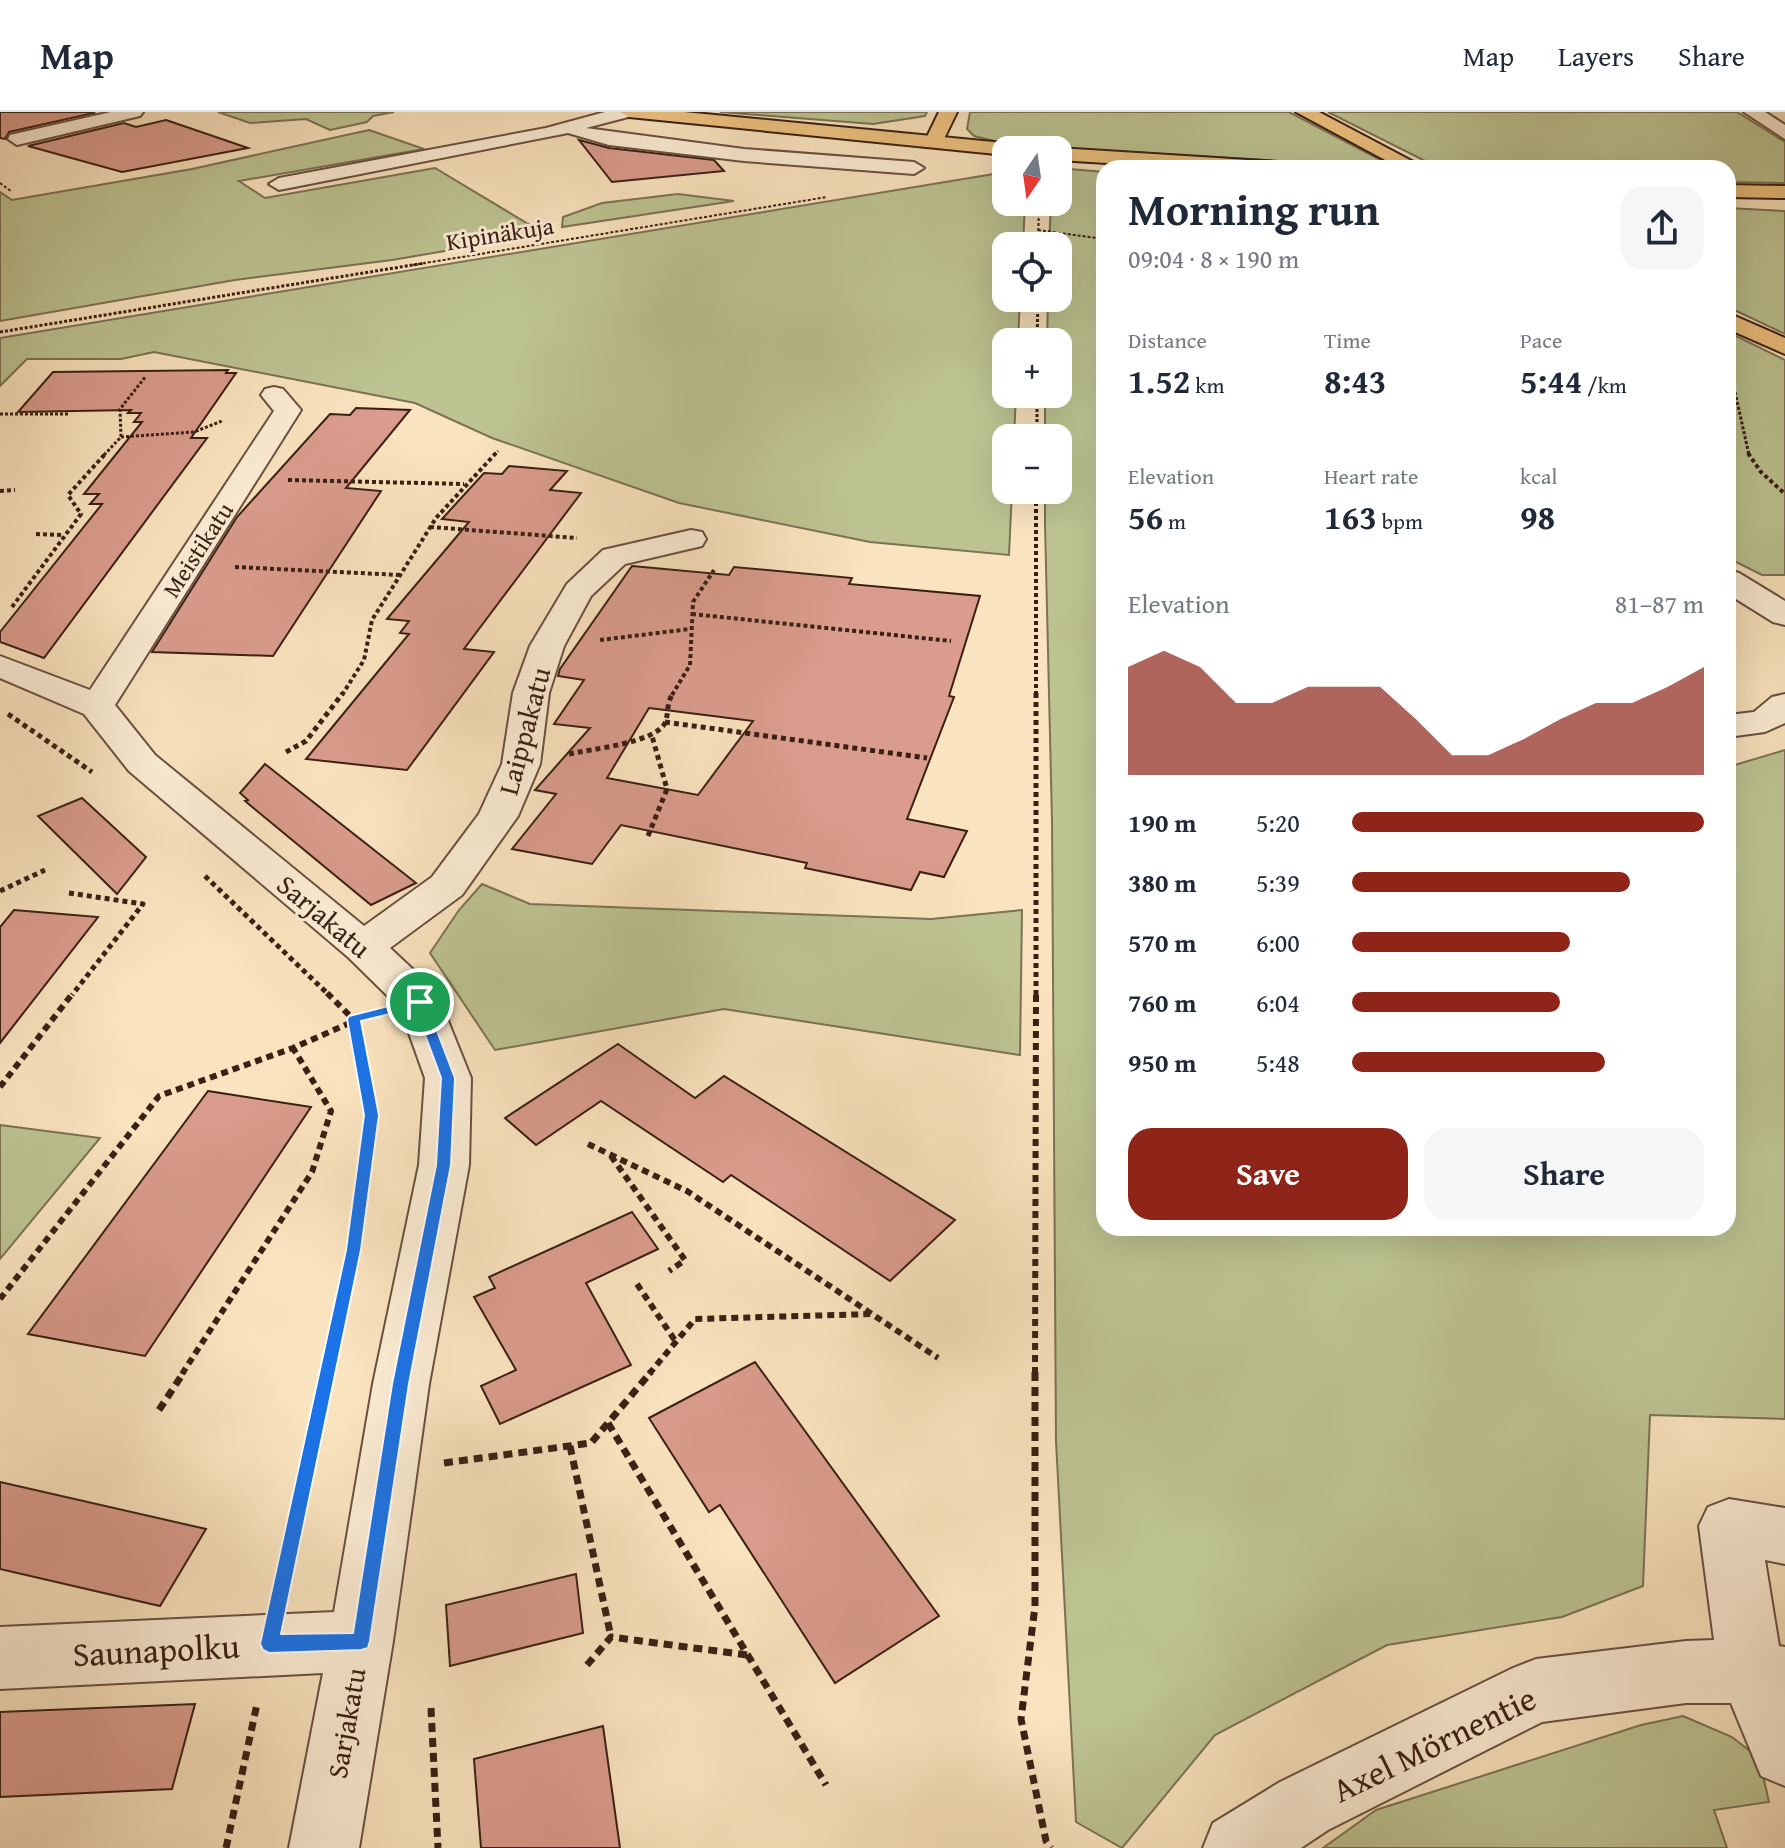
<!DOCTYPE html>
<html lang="en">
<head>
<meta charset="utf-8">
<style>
  body { margin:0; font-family:"Gentium Book Plus",serif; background:#f6f6f7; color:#1f2937; height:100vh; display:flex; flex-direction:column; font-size:30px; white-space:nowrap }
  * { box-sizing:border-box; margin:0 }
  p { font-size:26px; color:#747a83 }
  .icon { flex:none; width:44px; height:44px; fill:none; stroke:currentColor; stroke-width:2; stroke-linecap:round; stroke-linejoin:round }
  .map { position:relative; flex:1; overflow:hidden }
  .drawer { position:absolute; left:1096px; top:48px; width:640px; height:1076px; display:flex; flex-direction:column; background:#fff; border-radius:24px; box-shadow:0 8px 32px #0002 }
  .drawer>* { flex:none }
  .needle { width:52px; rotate:193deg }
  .buttons { position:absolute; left:992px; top:24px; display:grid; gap:16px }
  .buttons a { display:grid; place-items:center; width:80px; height:80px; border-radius:16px; background:#fff; box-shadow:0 8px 32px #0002; font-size:40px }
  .pin { position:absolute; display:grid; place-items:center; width:68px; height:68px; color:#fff; margin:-34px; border:4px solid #fff; border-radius:50%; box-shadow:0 2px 8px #0007 }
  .round { display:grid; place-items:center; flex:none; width:84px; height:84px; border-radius:24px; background:#f6f6f7 }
  .overview { display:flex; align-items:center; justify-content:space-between; height:136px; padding:0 32px }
  h1 { font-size:44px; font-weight:600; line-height:60px }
  .figures { display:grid; grid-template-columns:repeat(3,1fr); gap:12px; height:136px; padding:8px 32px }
  .figures div { display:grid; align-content:center }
  .figures b { font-size:34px; font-weight:600 }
  .figures small { font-size:22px; font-weight:400 }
  .figures p { font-size:22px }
  .chart { height:224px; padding:16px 32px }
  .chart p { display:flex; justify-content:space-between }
  .chart svg { width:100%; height:144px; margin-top:8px; fill:#8f2418; opacity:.7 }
  .cta { display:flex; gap:16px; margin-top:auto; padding:16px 32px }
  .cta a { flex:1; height:92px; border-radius:24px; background:#8f2418; color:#fff; font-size:32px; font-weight:600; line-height:92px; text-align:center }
  .cta a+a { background:#f6f6f7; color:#1f2937 }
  ul { padding:0 32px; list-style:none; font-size:26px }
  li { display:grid; grid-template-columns:128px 96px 1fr; align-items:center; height:60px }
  li i { height:20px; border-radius:10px; background:#8f2418 }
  header { display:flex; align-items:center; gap:48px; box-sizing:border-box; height:112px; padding:0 40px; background:#fff; border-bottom:2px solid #e0e1e3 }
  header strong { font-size:38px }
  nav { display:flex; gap:44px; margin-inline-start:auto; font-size:28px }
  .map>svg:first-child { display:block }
  .green { fill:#bdc492; stroke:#7c7254; stroke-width:2 }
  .building { fill:#da9c8c; stroke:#3a1f15; stroke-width:2; fill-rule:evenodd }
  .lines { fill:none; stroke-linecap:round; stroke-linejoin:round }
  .minor-casing { stroke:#6a5040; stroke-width:4 }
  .major-casing { stroke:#3a1f15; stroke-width:4 }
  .highway-casing { stroke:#3a1f15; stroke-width:4 }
  .path-far5 { stroke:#3a1f15; stroke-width:2; stroke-dasharray:3 2; stroke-linecap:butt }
  .path-far4 { stroke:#3a1f15; stroke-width:3; stroke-dasharray:3 2; stroke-linecap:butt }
  .path-far3 { stroke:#3a1f15; stroke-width:4; stroke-dasharray:4 3; stroke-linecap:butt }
  .path-far2 { stroke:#3a1f15; stroke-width:5; stroke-dasharray:5 4; stroke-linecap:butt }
  .path-far1 { stroke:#3a1f15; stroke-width:6; stroke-dasharray:7 5; stroke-linecap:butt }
  .path { stroke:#3a1f15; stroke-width:7; stroke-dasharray:9 6; stroke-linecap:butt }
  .minor { fill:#fcedd5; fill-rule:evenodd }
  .major { fill:#edc280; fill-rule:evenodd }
  .highway { fill:#edc280; fill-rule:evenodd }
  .route { fill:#1a73e8; stroke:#fff; stroke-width:2; fill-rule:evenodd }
  .labels { text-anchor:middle; stroke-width:6; stroke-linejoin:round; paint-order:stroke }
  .far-street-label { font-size:24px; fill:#3a1f15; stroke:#fcedd5 }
  .street-label { font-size:28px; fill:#3a1f15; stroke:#fcedd5 }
  .near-street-label { font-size:34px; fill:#3a1f15; stroke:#fcedd5 }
</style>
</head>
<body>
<header>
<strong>Map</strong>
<nav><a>Map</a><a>Layers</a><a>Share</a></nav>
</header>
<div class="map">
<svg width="1785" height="1736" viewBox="0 0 1785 1736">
  <rect width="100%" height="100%" fill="#fae4bf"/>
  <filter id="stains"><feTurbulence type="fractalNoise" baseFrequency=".0025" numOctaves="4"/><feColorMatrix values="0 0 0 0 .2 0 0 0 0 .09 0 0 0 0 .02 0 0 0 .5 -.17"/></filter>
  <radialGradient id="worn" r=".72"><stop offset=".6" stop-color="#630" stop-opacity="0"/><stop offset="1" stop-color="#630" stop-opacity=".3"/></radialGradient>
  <g class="green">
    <path d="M218,0H394L373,4L367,10L330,18L306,7L250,11Z"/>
    <path d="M720,0H927L925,4L873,12Z"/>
    <path d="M970,0H1289L1396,56L1011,33L974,24L967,17Z"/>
    <path d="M1328,0H1737L1785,30V71L1728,70V56H1439Z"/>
    <path d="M369,18L424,37L239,69L265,86L435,56L545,122L392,148L235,168L0,209V80L12,88L192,57Z"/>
    <path d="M1058,56L1104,60V1116H1728V655L1785,638V1307L1650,1303L1643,1474L1562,1505L1387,1533L1215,1623L1122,1736L1076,1710L1056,1329L1052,709L1045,412V378H1058V326H1045V282H1058V230H1047L1048,186H1058V134H1049L1051,90H1058Z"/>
    <path d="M1006,60V90H1025L1023,134H1006V186H1020L1018,230H1006V282H1016L1014,326H1006V378H1012L1009,443L870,430L679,391L492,326L415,291L154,240L121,247H27L0,274V226Z"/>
    <path d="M678,82L734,89L562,115L563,105L602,91Z"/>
    <path d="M1728,96L1785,99V222L1728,195Z"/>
    <path d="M1728,220L1785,248V463H1762L1728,446Z"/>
    <path d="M482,772L530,792L931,807L1022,798L1020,943L724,897L495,938L430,841L459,798Z"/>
    <path d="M0,1013L100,1026L0,1147Z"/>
    <path d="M1683,1604L1732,1625L1759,1646L1769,1690L1714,1698L1727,1736H1323L1376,1698L1641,1613Z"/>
  </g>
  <g class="building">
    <path d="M0,0H92L94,1L9,20L5,27L0,26Z"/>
    <path d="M166,8L248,36L122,60L28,34L124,11L136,15Z"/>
    <path d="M579,28L609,36L714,48L724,59L612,70Z"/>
    <path d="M228,258L226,261H236L191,326H207L44,546L0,530V520L102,392H90L99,382H84L142,310H134L141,301H128L131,298L18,300L53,260Z"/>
    <path d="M356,296L410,298L346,376L381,379L273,544L152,540L237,405L330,302L350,303Z"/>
    <path d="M509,354L567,359L550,378L581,381L464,537L494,540L407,658L306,647L409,522L400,521L409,509L387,507L469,410L442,407L484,361L502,362Z"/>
    <path d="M632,454L729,463L734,455L852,466L849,472L980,484L949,584L954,585L907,707L967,719L944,765L920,760L911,778L805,756L807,751L621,713L592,752L512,737L556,682L535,678L590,616L554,612L584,568L558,564L560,557ZM649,596L753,609L698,683L607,666Z"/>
    <path d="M265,652L416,771L371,793L245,689L248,688L240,681Z"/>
    <path d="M82,686L146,745L117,782L38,704Z"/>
    <path d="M14,798L98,805L0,931V815Z"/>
    <path d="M618,932L695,986L724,964L955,1108L890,1169L731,1063L723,1070L601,989L536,1033L505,1006Z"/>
    <path d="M208,979L311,995L145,1244L28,1222Z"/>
    <path d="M632,1100L658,1137L586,1171L631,1253L500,1312L481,1274L516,1258L474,1185L495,1176L489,1165Z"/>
    <path d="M755,1250L939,1504L835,1571L720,1393L709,1400L649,1306Z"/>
    <path d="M0,1370L206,1417L160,1494L0,1457Z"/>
    <path d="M576,1462L583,1521L450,1554L446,1493Z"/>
    <path d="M195,1592L172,1677L0,1685V1600Z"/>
    <path d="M603,1614L620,1736H481L474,1647Z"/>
  </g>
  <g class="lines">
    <defs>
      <g id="minor">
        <path d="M111,0H143L140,4L17,33L8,27L10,23Z"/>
        <path d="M605,0H635L632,4L586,16L744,37L914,50L924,56L914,62L744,49L609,33L568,21L279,78L269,72L279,66L546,16Z"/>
        <path d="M1744,0H1765L1785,13V27Z"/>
        <path d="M274,275L283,277L301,298L115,593L155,643L364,814L432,765L479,702L502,652L513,581L530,534L567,472L603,438L691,418L702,420L706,427L702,434L625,452L591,484L564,534L549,581L540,652L518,704L462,783L390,836L436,879L471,966L469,1053L429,1272L393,1529L359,1736H289L323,1561L0,1577V1515L334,1500L373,1272L419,1053L425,966L400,896L348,845L129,659L84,602L0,566V544L90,578L274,299L261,283L265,277Z"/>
        <path d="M1728,458L1739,461L1785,489V513L1773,510L1728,482Z"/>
        <path d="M1785,582V611L1765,620L1728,625V603L1754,600L1772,585Z"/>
        <path d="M1729,1387L1785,1396V1452L1765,1448L1779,1534L1785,1535V1674L1761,1664L1731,1591H1686L1542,1610L1328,1718L1301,1736H1203L1213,1711L1280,1670L1513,1556L1536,1547L1686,1529L1714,1528L1699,1414L1708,1395Z"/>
      </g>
      <g id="major">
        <path d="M620,0H684L1014,32L1023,38H1006V43L629,5Z"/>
        <path d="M1058,36L1278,50L1288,56H1187L1058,48V38H1051Z"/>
        <path d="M1728,73L1785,74V86L1728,85Z"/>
      </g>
      <g id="highway">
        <path d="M939,0H957L940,35H926L924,31Z"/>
        <path d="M1296,0H1319L1425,56H1400Z"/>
        <path d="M1728,201L1785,226V242L1728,217Z"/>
      </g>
    </defs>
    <use href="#minor" class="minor-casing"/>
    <use href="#major" class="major-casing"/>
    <use href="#highway" class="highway-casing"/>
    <g class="path-far5">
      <path d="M0,71L12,80"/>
      <path d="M1038,118L1104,127"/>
      <path d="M1038,134L1039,90"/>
      <path d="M413,153L827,85"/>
    </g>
    <g class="path-far4">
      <path d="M0,220L425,151"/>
      <path d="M1037,230L1038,186"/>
      <path d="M1728,267L1735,280L1749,343"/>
      <path d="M1037,282V326"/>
      <path d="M0,302H68"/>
      <path d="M121,325L194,320L222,309"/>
      <path d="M104,343L121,325L120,297L146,264"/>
      <path d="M494,343L498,339"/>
    </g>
    <g class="path-far3">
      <path d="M1748,341L1761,360L1785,382"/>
      <path d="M288,368L464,372"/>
      <path d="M0,379L15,378"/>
      <path d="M430,415L577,426"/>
      <path d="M36,422L64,423"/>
      <path d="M235,455L400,463"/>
      <path d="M12,495L81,402L68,383L106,341"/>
      <path d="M692,502L951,529"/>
      <path d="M600,528L690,517"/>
      <path d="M342,583L364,548L372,508L436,406L496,341"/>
      <path d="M672,583L690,553L693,490L714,458"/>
      <path d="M1036,583V378"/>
    </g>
    <g class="path-far2">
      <path d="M8,602L92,660"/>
      <path d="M665,610L927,646"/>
      <path d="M286,640L306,629L343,581"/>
      <path d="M569,642C591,637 655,631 665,611C669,601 666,592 673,581"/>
      <path d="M648,724L667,677L652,624"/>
      <path d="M205,764L329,883"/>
      <path d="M0,779L45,758"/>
      <path d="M69,781L143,792L72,883"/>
      <path d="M1036,883V581"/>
    </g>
    <g class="path-far1">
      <path d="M327,881L353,907L371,1003L354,1138L327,1262"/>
      <path d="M0,975L73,881"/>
      <path d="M588,1032L687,1079L938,1246"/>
      <path d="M611,1044L685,1148L669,1159"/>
      <path d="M637,1172L676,1230"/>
      <path d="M0,1187L159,984L293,936L368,903"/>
      <path d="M182,1262L312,1060L331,999L293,936"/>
      <path d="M649,1262L695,1207L872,1202"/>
      <path d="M1035,1262L1036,881"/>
    </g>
    <g class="path">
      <path d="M1035,1260V1494L1021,1607L1046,1729L1051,1736"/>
      <path d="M159,1298L184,1260"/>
      <path d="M608,1311L826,1673"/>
      <path d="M570,1334L611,1525"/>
      <path d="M444,1351L591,1331L651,1260"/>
      <path d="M281,1477L328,1260"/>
      <path d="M587,1553L611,1525L747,1543"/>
      <path d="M431,1596L438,1736"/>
      <path d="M226,1736L257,1592"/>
    </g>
    <use href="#minor" class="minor"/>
    <use href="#major" class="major"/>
    <use href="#highway" class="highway"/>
  </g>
  <path class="route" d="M420,886L426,890L455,966L451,1053L409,1272L370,1529L368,1536L361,1538L269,1541L263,1538L260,1532L346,1138L364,1003L347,907L349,904ZM415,896L441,966L436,1053L392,1272L353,1521L281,1522L361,1138L379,1003L361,909Z"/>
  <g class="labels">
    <g class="far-street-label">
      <text transform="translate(500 122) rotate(-9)" y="8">Kipinäkuja</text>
      <text transform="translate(198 438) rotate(-57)" y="8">Meistikatu</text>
    </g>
    <g class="street-label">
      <text transform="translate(524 619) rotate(-75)" y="10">Laippakatu</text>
      <text transform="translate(324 804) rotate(40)" y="10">Sarjakatu</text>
      <text transform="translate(346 1611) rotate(-80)" y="10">Sarjakatu</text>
    </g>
    <g class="near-street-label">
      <text transform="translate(156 1538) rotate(-3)" y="12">Saunapolku</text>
      <text transform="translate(1434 1632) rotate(-26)" y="12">Axel Mörnentie</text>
    </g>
  </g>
  <rect width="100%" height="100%" filter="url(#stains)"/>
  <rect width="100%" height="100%" fill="url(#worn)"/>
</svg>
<div class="buttons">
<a><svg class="needle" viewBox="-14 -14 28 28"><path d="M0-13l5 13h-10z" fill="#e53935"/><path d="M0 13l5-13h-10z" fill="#747a83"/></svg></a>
<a><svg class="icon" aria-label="locate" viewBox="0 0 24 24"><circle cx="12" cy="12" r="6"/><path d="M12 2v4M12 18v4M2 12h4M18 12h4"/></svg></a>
<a>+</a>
<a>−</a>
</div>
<div class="pin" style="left:420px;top:890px;background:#1e9e55"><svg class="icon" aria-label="arrive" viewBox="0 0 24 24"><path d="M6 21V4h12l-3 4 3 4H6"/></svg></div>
<section class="drawer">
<div class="overview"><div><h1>Morning run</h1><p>09:04 · 8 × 190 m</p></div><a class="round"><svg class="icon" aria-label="share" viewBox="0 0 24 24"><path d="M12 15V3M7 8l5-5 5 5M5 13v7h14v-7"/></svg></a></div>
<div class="figures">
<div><p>Distance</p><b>1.52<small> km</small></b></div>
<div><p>Time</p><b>8:43</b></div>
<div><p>Pace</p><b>5:44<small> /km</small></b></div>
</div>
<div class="figures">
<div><p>Elevation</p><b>56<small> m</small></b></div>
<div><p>Heart rate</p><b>163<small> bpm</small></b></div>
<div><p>kcal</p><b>98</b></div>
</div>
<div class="chart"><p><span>Elevation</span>81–87 m</p>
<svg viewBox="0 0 160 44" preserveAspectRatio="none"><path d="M0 44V11L10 6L20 11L30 22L40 22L50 17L60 17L70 17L80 27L90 38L100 38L110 33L120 27L130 22L140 22L150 17L160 11V44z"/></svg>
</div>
<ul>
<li><b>190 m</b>5:20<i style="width:100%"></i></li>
<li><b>380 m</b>5:39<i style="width:79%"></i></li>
<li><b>570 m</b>6:00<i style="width:62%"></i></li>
<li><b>760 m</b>6:04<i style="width:59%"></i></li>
<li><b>950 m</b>5:48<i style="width:72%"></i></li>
</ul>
<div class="cta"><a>Save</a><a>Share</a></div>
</section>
</div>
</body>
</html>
